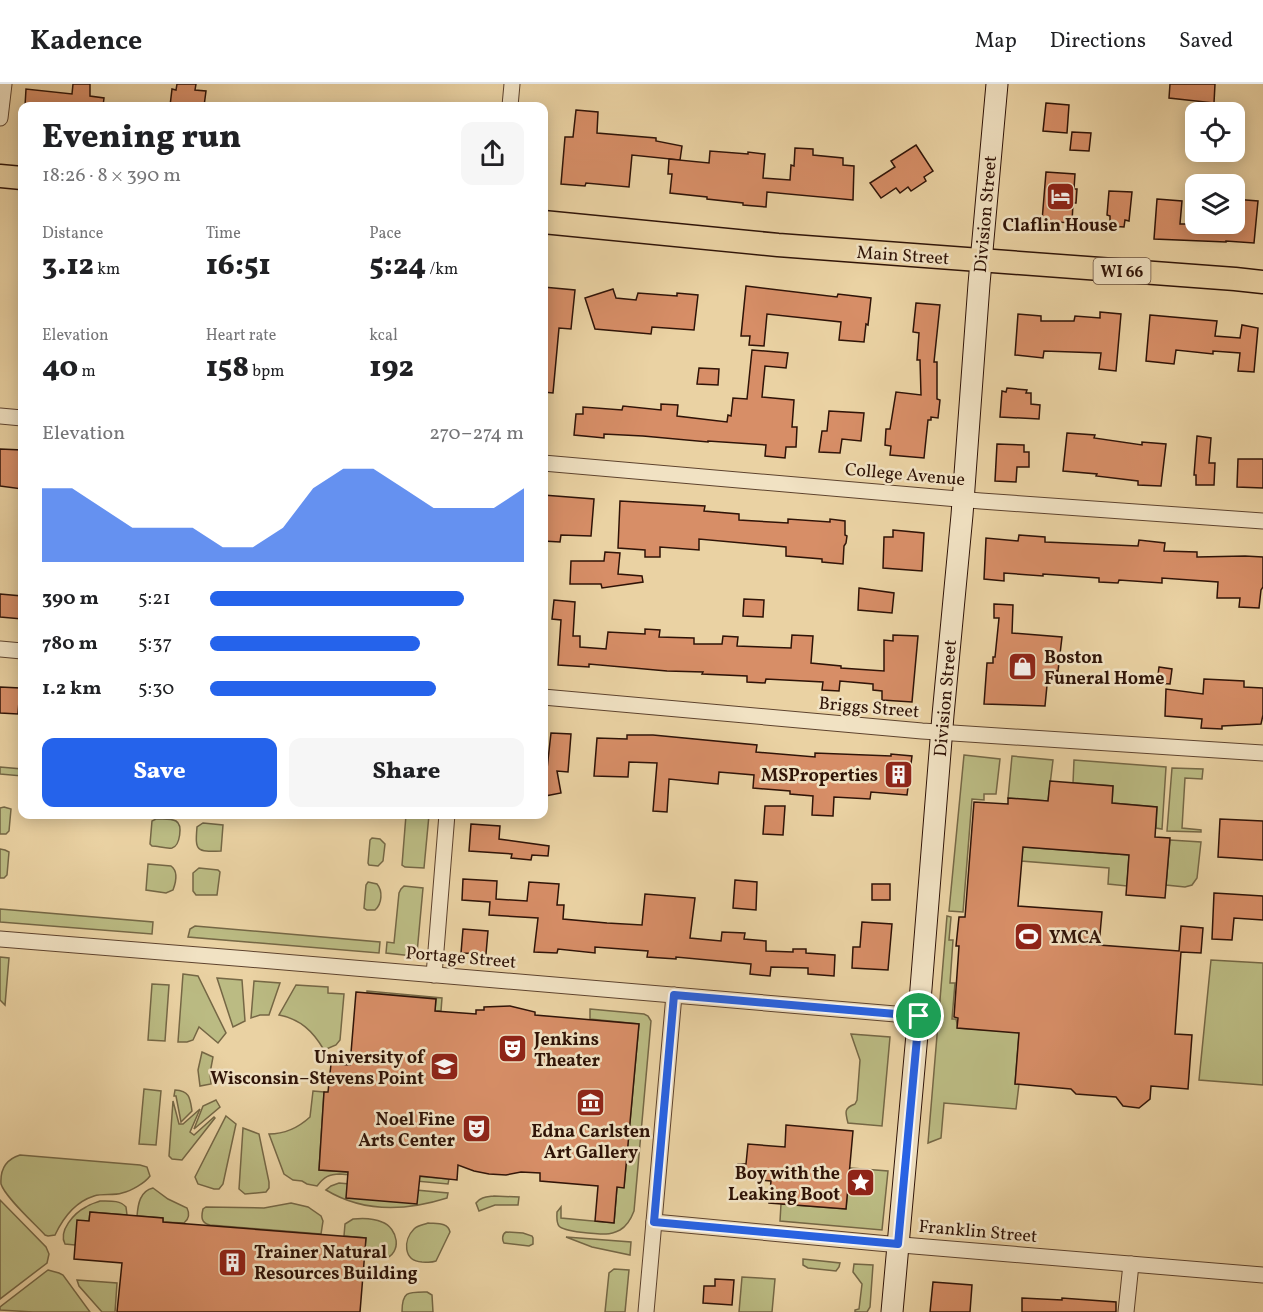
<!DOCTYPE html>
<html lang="en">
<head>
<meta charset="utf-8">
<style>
  body { margin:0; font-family:Vollkorn,serif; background:#f6f6f6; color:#202124; height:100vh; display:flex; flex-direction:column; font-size:22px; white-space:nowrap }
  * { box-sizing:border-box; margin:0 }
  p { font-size:20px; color:#757577 }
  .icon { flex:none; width:33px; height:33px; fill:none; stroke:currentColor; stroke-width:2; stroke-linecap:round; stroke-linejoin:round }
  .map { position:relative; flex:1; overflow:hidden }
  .drawer { position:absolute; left:18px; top:18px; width:530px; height:717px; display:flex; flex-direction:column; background:#fff; border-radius:12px; box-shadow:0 3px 15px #0003 }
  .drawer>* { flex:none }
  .fabs { position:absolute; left:1185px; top:18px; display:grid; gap:12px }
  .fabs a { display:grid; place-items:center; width:60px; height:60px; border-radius:12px; background:#fff; box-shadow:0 3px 15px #0003; font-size:30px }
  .pin { position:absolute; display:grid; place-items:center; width:51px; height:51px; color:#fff; margin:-26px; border:3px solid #fff; border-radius:50%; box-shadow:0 2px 6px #0007 }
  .round { display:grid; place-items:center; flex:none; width:63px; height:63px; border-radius:12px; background:#f6f6f6 }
  .summary { display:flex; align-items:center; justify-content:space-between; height:102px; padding:0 24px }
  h1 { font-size:33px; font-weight:800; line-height:45px }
  .metrics { display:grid; grid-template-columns:repeat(3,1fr); gap:9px; height:102px; padding:6px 24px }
  .metrics div { display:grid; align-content:center }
  .metrics b { font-size:30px; font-weight:800 }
  .metrics small { font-size:16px; font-weight:400 }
  .metrics p { font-size:16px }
  .chart { height:168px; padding:12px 24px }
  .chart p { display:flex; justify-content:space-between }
  .chart svg { width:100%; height:108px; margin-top:6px; fill:#2563eb; opacity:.7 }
  .cta { display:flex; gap:12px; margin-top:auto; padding:12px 24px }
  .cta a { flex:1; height:69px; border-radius:12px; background:#2563eb; color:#fff; font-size:24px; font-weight:800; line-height:69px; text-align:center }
  .cta a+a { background:#f6f6f6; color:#202124 }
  ul { padding:0 24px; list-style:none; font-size:20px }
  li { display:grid; grid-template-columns:96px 72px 1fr; align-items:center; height:45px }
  li i { height:15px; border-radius:8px; background:#2563eb }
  header { display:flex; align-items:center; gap:36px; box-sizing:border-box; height:84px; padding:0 30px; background:#fff; border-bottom:2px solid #e0e0e0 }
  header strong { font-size:28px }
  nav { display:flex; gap:33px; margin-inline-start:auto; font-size:21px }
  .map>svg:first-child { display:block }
  .green { fill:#bbbb83; stroke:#756745; stroke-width:1.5 }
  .building { fill:#d78e67; stroke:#2f1307; stroke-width:1.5 }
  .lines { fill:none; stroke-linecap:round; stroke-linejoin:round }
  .street-casing { stroke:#5e432e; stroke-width:17 }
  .secondary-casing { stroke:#2f1307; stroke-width:23 }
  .primary-casing { stroke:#2f1307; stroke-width:25 }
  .street { stroke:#f1e2c3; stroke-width:15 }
  .secondary { stroke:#f1e2c3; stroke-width:21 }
  .primary { stroke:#ead2a3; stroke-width:22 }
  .route-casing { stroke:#fff; stroke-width:12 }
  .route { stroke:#2563eb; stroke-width:8 }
  .labels { text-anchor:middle; stroke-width:5; stroke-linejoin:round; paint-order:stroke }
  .shield { fill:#f1e2c3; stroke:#69513f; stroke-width:1.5 }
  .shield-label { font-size:16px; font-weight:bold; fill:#2f1307 }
  .street-label { font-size:18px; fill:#2f1307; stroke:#f1e2c3 }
  .poi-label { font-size:18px; font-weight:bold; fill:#2f1307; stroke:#f1e2c3; text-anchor:start }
</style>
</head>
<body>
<header>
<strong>Kadence</strong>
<nav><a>Map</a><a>Directions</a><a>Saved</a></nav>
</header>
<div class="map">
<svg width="1263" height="1228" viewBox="0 0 1263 1228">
  <rect width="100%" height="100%" fill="#ead2a3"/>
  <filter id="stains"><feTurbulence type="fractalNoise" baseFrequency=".00333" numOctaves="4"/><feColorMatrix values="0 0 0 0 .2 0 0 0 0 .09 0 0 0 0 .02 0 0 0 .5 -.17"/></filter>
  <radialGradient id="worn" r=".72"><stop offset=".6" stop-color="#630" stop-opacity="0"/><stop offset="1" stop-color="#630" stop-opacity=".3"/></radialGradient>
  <g class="green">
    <path d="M964,671L1000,675L996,710H984V716L972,715L963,828L949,827Z"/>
    <path d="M1012,672L1053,676L1048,717L1008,714Z"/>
    <path d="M1074,676L1166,683L1162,745L1156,744L1157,723L1112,719L1113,702L1073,699Z"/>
    <path d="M0,683L22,685V692L0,690Z"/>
    <path d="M1172,684L1203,685L1202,695L1185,694L1182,744L1201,746V748L1167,747Z"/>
    <path d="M4,723L11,725L9,747L6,750H0V724Z"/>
    <path d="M406,731H429L424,784L405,783L402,781Z"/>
    <path d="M156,735C161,735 171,734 176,737C183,741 180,762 172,764C166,765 158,762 152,762L150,760L152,737Z"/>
    <path d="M203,739L223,741L221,767C196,768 195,767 197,743Z"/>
    <path d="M372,754L380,755L385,760L383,777L378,782L369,781L368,779L370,756Z"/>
    <path d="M1170,756L1201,758L1197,794L1192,801L1185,803L1166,801Z"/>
    <path d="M1023,763L1129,771L1127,802L1108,800L1109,784L1021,777Z"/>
    <path d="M0,765L5,766L9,768L7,791L4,794H0Z"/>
    <path d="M148,780L171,782C178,787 176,798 173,806L166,809L146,806Z"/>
    <path d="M199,784L218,786L220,788L217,811H196L193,807V789Z"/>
    <path d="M368,798L377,800C383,807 382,820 375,826H367L364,824L366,801Z"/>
    <path d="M404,802L423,804L417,869L413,872L386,869L387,858L394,859L399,809L401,805Z"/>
    <path d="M0,825L153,838L152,850L0,838Z"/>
    <path d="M947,832L951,833L949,856H953L950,899H955L952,935H956L958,944L1017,948L1019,950L1015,1000H1019L1016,1025L944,1019L941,1054L928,1059Z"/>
    <path d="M195,842L380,858L379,869L188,853L190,845Z"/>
    <path d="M0,873L9,874L5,921L0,916Z"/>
    <path d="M1211,876L1263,879V1001L1199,996Z"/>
    <path d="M183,890L198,892L226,949L218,959L199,943L193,956L187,958H178Z"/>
    <path d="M217,894L242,896L245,937L233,943Z"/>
    <path d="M254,897L280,899L269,931H260L251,934Z"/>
    <path d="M152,900L169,901L165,957L148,956Z"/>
    <path d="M296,901L328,903V909L344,910L340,956L336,961L324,966C313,947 300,935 279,931Z"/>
    <path d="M367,907L442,914L441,927H435L436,915L367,909Z"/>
    <path d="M590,925L644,930L648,932L651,937L634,1127C631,1135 627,1142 620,1146C616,1148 611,1150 606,1150C597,1150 564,1148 559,1142C556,1138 557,1132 557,1128L561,1123V1134L614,1139L617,1103H624L639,940L590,935Z"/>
    <path d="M851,950L890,953L882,1042L848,1039C845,1028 844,1024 855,1020L857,1016L860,976Z"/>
    <path d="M202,968L213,973L210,989L211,1000L200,1002L198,986Z"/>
    <path d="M144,1005L161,1007L156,1061L139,1060Z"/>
    <path d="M175,1006C190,1007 190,1014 192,1027L181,1038L176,1012H174Z"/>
    <path d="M313,1007L324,1008L319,1086L347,1088L348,1086L449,1095L448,1100L340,1090C329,1090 324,1093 317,1102L307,1100L302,1097L293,1096L284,1090L269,1050C285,1050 298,1044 310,1033Z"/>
    <path d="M216,1016L220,1023L194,1045L203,1022Z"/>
    <path d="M173,1017L179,1040H183L200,1025L190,1048L194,1051L214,1033L215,1034L182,1076L172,1075L169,1072Z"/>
    <path d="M226,1032L236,1040L223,1100L219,1105H214L198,1100L195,1093Z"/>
    <path d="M243,1044L259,1050L269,1098V1104L266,1108L245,1110L239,1105Z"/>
    <path d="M20,1071L140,1081L147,1083L150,1092C145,1099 131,1107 122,1109C113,1112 103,1109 94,1112C75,1118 63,1134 55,1151L48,1152L45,1151C34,1139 5,1113 1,1100C0,1085 7,1075 20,1071Z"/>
    <path d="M850,1084L888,1087L882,1146L780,1137L781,1120L846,1125Z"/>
    <path d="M339,1099L448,1109L447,1114C406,1127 364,1129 326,1106L331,1102Z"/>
    <path d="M153,1104L168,1115L187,1124C190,1130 189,1135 184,1139L163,1138V1134L137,1132C138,1120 140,1107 153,1104Z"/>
    <path d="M494,1112L519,1113L518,1121H495L479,1127L476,1119C480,1113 487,1113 494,1112Z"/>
    <path d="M0,1116L46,1163L49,1170L47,1179L0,1215Z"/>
    <path d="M100,1117C110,1117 120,1116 126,1123L127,1131L90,1128L89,1137L75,1161L65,1160C58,1147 74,1129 86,1123C90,1120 95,1119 100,1117Z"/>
    <path d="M291,1119L308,1123L321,1132L323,1137L321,1150L210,1141C201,1139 201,1133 203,1125L206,1123L264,1124Z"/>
    <path d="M353,1135C362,1134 373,1134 382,1138C398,1144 403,1169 384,1175C377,1176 370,1174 364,1172L366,1154L344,1152L345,1140Z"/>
    <path d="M428,1139C436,1140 448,1138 450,1148L436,1177C431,1179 427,1178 422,1178C403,1177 403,1156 414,1145C418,1141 423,1141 428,1139Z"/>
    <path d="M506,1148L523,1149L532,1152L533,1154V1160L529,1162L504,1159C502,1156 502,1150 506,1148Z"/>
    <path d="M566,1153L631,1158L630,1171L592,1163Z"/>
    <path d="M803,1175L840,1179L839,1183L836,1187L808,1184L803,1181Z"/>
    <path d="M854,1180L873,1181L870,1223L867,1228H855V1226L859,1225L862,1200L853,1188Z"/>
    <path d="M614,1185L629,1186L625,1228H605L609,1189Z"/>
    <path d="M48,1186L59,1189L63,1191L90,1228H33L0,1226V1223Z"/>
    <path d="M742,1193L775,1195L772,1228H739Z"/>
    <path d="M77,1196L117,1199L115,1228H102L79,1202Z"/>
    <path d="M427,1208L432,1211L433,1228H402C402,1207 408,1208 427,1208Z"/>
  </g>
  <g class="building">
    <path d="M73,0H90V12L104,14L103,22H25L26,5L72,10Z"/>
    <path d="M177,0H196L195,6L206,7L204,22H170L172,5L176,6Z"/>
    <path d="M1170,0H1215L1214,19L1169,14Z"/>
    <path d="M1046,19L1069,21L1067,49L1043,47Z"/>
    <path d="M576,26L598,28L597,49L656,54V57L682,62L680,76L632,71L629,103L586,99L585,102L561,100L565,53H573Z"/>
    <path d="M1072,48L1091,49L1089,67L1070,66Z"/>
    <path d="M916,61L933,87L924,93L926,97L911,107L908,103L900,109L896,104L881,114L870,99L895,83L891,77Z"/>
    <path d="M795,64L813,65V71L843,74V81L854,82L853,116L767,108L766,123L743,121V119L707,115V113L670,109L672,90H668L669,75L709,79L710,67L748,70V68L765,70L763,94L790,96L791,81L794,82Z"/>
    <path d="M1046,88L1075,90L1074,105H1077L1076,119H1073L1072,139L1042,137Z"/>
    <path d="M1109,107L1132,108L1129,137L1125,136L1124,143L1110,142V132L1107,131Z"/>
    <path d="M1157,115L1182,117L1180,140H1234V115L1258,117L1254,159L1226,157V158L1154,155Z"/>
    <path d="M746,202L837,213L838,210L871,214L868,241L866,240L864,258L839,256L841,238L767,230L764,262L749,261L750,252H741Z"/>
    <path d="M543,203L575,206L571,245L559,244L553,309L543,308Z"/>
    <path d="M613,205L616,214L636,216L638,209L677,212V209L698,211L694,246L652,243L651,250L595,245L585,214Z"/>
    <path d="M916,219L940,221L934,278H937V315L940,316L938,334L931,333V336H928L924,374L890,371L891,362L885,361L886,345H890L896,308L921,311L920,276H917L919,249L913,248Z"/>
    <path d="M1100,228L1121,230L1116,287L1099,285L1101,269L1044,267L1043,274L1015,271L1018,230L1041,232V237H1074L1075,232L1100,234Z"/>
    <path d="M1150,231L1217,237L1215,252L1240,254L1242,241L1258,244L1254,288L1238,287L1240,269L1213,267V270L1176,266L1174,280L1146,277Z"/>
    <path d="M752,266L788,269L786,284L765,282L762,313L794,316L792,343H797L796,363H786L785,374L765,372L766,361L708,357V358L643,352L604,350V354L574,351L576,330H583V323L622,326L623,322L661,326V320L678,321L677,332L727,338L728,331L731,332L733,314L747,315Z"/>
    <path d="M699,284L719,285L718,301L697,300Z"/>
    <path d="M1007,304L1027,306L1026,309H1031V320L1040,321L1039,335L1000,333L1002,307L1006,308Z"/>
    <path d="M829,327L864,329L861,357L842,355L840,369L819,368L822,347H827Z"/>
    <path d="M1067,349L1095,351L1094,354L1142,361V358L1166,360L1161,402L1138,401V397L1096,392L1097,390L1063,387Z"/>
    <path d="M1197,352L1211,354L1209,379H1215L1214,401H1196V391H1194Z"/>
    <path d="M997,360L1024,361V368H1029V383H1017L1016,398L995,397Z"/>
    <path d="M0,365L22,366V405L0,402Z"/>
    <path d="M1238,375H1263V404L1237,403Z"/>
    <path d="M543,411L594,415L591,452L561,451L560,458L543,457L545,438L543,437Z"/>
    <path d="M620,417L705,422L704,427L739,430V436L788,439V435L830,438V435L845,437V451L847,452L846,459L844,462L843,480L822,478V475L786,472V463L699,455V466L660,463V473H645V466L618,464Z"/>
    <path d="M893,446L924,449L922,487L883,484L884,453H893Z"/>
    <path d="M1019,451L1045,453V458L1138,462L1139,456L1165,459L1164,467L1197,468V473L1245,472L1263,473V503L1261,506L1259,524L1239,523L1240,514H1217L1218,498L1162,494V499L1119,496L1118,499L1099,498V494L1043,490V492L1004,489V497L984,495L986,454L1018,457Z"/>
    <path d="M605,468L620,469L618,490L642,492L643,498L602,504L601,500H570L571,477H604Z"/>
    <path d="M859,504L894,509L892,529L858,526Z"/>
    <path d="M0,510L22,512V535L0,533Z"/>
    <path d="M744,515L764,516L763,533L743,532Z"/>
    <path d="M554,516L575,518L573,552H580V563L606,565L608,548L645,550V545L660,546L659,553L694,554V560H722L723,552L738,553L737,562L791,564L792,551L813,552L811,579L841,582V584L884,587V556L893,557V551L918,552L912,618L882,616V607L873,606V600L840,597L839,607L822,606L823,598L766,595L765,599L747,598V592L702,590L703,588L667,587L589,580V583L558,581L561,536L552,535Z"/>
    <path d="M994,520L1013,521L1012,549L1062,553L1058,587L1053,586L1052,591H1048L1045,622L984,620L987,579H993V573H995L999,534H994Z"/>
    <path d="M1159,583L1172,585L1170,600L1157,599Z"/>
    <path d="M1204,595L1244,597V603L1263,604V631L1261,640L1222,642V645L1201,644L1202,635L1165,632L1166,605L1203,610Z"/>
    <path d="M0,603L20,604L18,630L0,629Z"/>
    <path d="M551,649L571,650L568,688L557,687L561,709L545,712L543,695L546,694Z"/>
    <path d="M627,651H653L757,661L756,668L815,673V669L891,672V670L912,672L907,711L871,708L870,715L834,713L833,732L812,731L813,712L790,710V707L753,704L754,691L719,688L718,700L669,695L667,728L653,727L657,679L629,678L628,693L594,692L597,654L627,655Z"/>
    <path d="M1050,697L1113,702L1112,719L1157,723L1155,753L1170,754L1165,814L1126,811L1129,771L1023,763L1018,822L1102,828L1099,861L1179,867L1181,842L1203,844L1201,869L1181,868L1175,950L1192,951L1188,1005L1151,1002L1150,1015L1139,1024L1123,1022L1116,1013L1076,1010L1071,1005L1015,1000L1019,949L957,944L958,934L954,933L959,862H956L959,833H965L974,718L1008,720V714L1048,717Z"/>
    <path d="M765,722H785L783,751L763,750Z"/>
    <path d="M1220,735L1263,737V776L1218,773Z"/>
    <path d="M471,740L500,742L499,755L549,762L548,772L532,771L531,776L511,774L512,770L469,767Z"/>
    <path d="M463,795L497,797L496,815L527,817L529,798L559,800L557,821H564L563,835L607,839L642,841L645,810L695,814L690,854L721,857L722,848L745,849L744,855L766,857V867L793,868V865H806V869L835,871L834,892L808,890V884L771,883L770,892L750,890L751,880L676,873V875L647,873L648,867L595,863V869L558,865L557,869L534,868L538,834L489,831L490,818L462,816Z"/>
    <path d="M735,796L757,798L756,826L733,824Z"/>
    <rect x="872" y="800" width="18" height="16"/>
    <path d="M1214,809L1263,812V836L1234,834L1232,856L1212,855Z"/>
    <path d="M862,838L892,840L888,886L852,884L853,863H860Z"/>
    <path d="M463,845L488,847L486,870L461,869Z"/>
    <path d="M356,908L436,915L435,927L476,930V926H484V923L510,922L535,928V931L639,940L624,1104L617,1103L614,1139L595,1137L598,1102L540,1097V1089L521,1088L506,1091L489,1090L474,1087L458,1081L457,1096L420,1092L417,1120L346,1114L348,1088L319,1086L324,1008H328L331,980L350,981Z"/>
    <path d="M786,1041L853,1047L846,1125L769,1119L771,1097L737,1094L738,1080H746L748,1060L785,1063Z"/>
    <path d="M90,1128L163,1134V1138L366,1154L360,1228H117L122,1179L74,1175L77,1136L89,1137Z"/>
    <path d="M715,1195L734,1196L732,1221L703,1219L704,1202H715Z"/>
    <path d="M933,1198L972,1201L970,1228H930Z"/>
    <path d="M1022,1214L1062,1216V1214L1116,1218V1228H1022Z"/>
  </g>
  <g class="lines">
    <defs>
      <g id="street">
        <path d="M510,22L512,0"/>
        <path d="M0,34L4,0"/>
        <path d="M0,332L22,334"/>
        <path d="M543,379L981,417L1263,437"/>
        <path d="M0,565L22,567"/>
        <path d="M543,613L922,647L1263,669"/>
        <path d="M0,855L248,875L919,932"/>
        <path d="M434,891L447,730"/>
        <path d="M654,1138L878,1159L1263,1191"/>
        <path d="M646,1228L674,911"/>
        <path d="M1126,1228L1131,1180"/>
      </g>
      <path id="secondary" d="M892,1228L920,917L943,631L962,431L979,200L997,0"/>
      <g id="primary">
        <path d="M0,92L22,94"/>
        <path d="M543,138L778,161L1235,195L1263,198"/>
      </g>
    </defs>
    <use href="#street" class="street-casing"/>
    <use href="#secondary" class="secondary-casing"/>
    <use href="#primary" class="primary-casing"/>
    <use href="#street" class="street"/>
    <use href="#secondary" class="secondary"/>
    <use href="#primary" class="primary"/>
  </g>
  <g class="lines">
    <defs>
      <path id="route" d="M674,911L919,932L898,1160L654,1138Z"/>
    </defs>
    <use href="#route" class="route-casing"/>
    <use href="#route" class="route"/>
  </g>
  <defs>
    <symbol id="hotel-square" viewBox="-11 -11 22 22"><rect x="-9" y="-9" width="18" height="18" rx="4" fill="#8f2418" stroke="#f1e2c3"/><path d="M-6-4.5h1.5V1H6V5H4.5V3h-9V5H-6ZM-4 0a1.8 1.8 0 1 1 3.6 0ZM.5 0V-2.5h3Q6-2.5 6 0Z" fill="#fff"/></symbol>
    <symbol id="shop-square" viewBox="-11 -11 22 22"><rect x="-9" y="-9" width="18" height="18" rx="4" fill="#8f2418" stroke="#f1e2c3"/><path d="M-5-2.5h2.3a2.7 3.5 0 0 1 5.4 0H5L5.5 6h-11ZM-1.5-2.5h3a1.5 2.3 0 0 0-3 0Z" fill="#fff"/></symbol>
    <symbol id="building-square" viewBox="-11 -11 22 22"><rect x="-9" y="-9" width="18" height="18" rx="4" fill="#8f2418" stroke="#f1e2c3"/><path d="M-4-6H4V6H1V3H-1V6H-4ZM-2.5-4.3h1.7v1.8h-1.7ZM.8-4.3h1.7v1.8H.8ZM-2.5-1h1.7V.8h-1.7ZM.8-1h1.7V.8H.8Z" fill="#fff"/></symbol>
    <symbol id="stadium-square" viewBox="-11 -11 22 22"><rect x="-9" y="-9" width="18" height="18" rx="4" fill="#8f2418" stroke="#f1e2c3"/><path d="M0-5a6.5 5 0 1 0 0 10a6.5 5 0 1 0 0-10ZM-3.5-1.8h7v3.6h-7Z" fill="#fff"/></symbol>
    <symbol id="theatre-square" viewBox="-11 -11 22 22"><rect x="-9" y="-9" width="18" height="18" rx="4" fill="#8f2418" stroke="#f1e2c3"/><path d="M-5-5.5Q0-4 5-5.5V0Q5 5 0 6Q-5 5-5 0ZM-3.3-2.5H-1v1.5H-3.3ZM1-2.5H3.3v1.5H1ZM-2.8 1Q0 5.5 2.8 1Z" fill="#fff"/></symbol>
    <symbol id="university-square" viewBox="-11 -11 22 22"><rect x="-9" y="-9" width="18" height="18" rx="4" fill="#8f2418" stroke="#f1e2c3"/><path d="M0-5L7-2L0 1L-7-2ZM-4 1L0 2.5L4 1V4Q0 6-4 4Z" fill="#fff"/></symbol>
    <symbol id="museum-square" viewBox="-11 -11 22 22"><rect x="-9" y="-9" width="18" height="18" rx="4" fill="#8f2418" stroke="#f1e2c3"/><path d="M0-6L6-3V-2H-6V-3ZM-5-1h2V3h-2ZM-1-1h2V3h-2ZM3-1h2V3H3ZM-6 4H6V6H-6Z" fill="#fff"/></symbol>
    <symbol id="sight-square" viewBox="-11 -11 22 22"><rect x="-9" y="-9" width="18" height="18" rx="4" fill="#8f2418" stroke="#f1e2c3"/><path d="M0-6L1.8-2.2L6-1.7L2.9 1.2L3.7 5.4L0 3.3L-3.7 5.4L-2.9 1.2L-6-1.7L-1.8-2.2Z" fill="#fff"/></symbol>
  </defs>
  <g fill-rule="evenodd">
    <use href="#hotel-square" x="1044" y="96" width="33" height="33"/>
    <use href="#shop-square" x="1006" y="566" width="33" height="33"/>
    <use href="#building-square" x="882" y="674" width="33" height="33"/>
    <use href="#stadium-square" x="1012" y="836" width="33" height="33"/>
    <use href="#theatre-square" x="496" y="948" width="33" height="33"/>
    <use href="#university-square" x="428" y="966" width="33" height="33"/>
    <use href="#museum-square" x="574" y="1002" width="33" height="33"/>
    <use href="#theatre-square" x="460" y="1028" width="33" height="33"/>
    <use href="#sight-square" x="844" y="1082" width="33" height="33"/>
    <use href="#building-square" x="216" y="1162" width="33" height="33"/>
  </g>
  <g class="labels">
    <rect class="shield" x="1093.5" y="174" width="57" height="26" rx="4.5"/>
    <g class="shield-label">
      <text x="1122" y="193">WI 66</text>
    </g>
    <g class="street-label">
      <text transform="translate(985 130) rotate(-85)" y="6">Division Street</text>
      <text transform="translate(903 171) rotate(4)" y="6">Main Street</text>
      <text transform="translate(905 390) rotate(5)" y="6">College Avenue</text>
      <text transform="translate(945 614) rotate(-85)" y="6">Division Street</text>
      <text transform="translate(869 623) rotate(5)" y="6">Briggs Street</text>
      <text transform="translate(461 873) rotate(5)" y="6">Portage Street</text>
      <text transform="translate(978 1147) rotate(5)" y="6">Franklin Street</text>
    </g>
    <g class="poi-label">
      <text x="1060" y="147" text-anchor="middle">Claflin House</text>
      <text x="1044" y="579">Boston<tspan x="1044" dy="21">Funeral Home</tspan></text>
      <text x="878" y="697" text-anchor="end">MSProperties</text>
      <text x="1049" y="859">YMCA</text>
      <text x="534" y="961">Jenkins<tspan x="534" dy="21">Theater</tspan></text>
      <text x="424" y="979" text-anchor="end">University of<tspan x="424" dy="21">Wisconsin–Stevens Point</tspan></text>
      <text x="455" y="1041" text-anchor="end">Noel Fine<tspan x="455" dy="21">Arts Center</tspan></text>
      <text x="591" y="1053" text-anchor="middle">Edna Carlsten<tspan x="591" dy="21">Art Gallery</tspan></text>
      <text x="840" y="1095" text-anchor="end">Boy with the<tspan x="840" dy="21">Leaking Boot</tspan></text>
      <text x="254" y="1174">Trainer Natural<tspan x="254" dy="21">Resources Building</tspan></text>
    </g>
  </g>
  <rect width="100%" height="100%" filter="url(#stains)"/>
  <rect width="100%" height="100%" fill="url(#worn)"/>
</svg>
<div class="fabs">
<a><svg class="icon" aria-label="locate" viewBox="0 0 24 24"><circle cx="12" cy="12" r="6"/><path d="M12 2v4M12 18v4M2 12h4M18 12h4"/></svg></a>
<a><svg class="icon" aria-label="layers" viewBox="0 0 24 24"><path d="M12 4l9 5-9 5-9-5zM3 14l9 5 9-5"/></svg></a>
</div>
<div class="pin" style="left:919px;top:932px;background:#1e9e55"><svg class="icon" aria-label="arrive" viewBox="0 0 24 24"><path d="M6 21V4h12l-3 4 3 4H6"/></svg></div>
<section class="drawer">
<div class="summary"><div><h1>Evening run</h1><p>18:26 · 8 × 390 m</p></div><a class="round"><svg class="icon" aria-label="share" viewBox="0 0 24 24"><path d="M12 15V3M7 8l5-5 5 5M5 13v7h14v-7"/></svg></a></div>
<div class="metrics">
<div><p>Distance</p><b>3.12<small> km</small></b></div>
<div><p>Time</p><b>16:51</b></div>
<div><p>Pace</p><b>5:24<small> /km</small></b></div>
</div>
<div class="metrics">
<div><p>Elevation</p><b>40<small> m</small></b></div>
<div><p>Heart rate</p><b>158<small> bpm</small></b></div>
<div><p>kcal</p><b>192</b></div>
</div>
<div class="chart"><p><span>Elevation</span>270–274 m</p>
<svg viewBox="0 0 160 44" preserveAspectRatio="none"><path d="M0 44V14L10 14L20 22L30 30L40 30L50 30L60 38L70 38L80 30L90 14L100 6L110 6L120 14L130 22L140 22L150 22L160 14V44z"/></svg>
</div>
<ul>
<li><b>390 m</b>5:21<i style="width:81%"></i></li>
<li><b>780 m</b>5:37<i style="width:67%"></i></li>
<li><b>1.2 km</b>5:30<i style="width:72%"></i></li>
</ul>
<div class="cta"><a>Save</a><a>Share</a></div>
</section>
</div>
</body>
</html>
